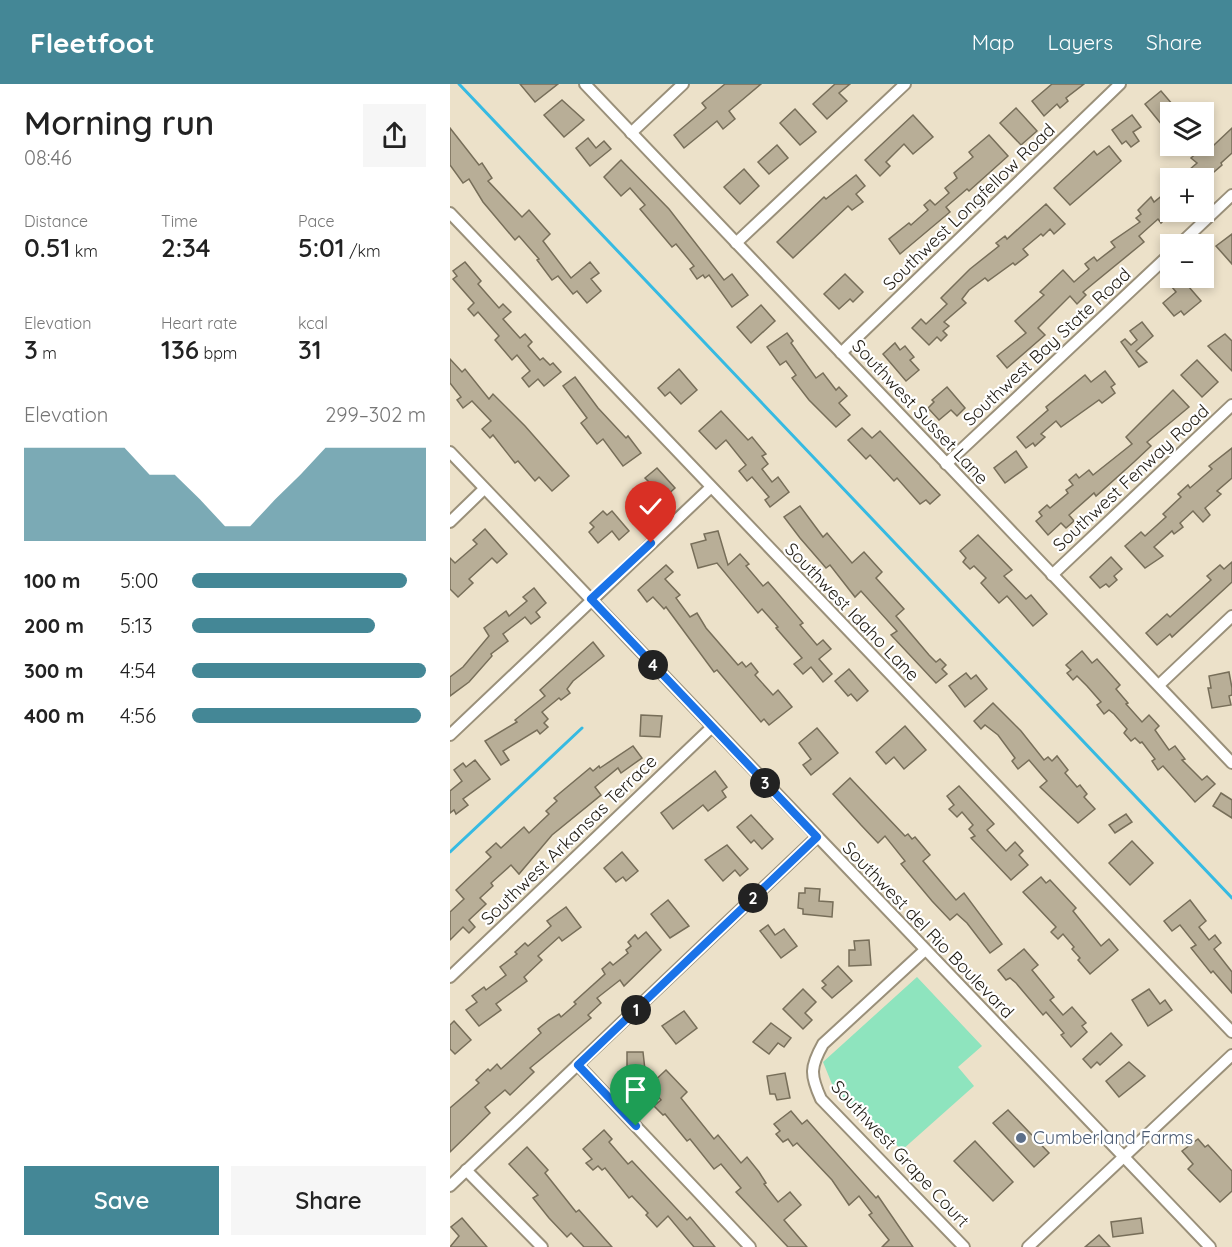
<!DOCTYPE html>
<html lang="en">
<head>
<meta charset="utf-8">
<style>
  body { margin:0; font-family:Quicksand,sans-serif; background:#f6f6f6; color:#222; height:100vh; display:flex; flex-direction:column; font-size:22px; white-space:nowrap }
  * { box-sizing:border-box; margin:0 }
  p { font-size:20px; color:#767676 }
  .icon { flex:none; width:33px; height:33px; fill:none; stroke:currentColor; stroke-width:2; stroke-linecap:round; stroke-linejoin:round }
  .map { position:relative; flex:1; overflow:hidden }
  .drawer { display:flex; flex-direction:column; background:#fff; width:450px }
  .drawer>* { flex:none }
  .tools { position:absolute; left:710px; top:18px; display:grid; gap:12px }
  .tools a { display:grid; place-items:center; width:54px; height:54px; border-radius:0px; background:#fff; box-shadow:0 3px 9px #0003; font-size:30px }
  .pin { position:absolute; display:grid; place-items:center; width:51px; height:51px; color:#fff; margin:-62px -26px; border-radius:50% 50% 50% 0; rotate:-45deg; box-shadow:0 0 6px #0007 }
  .pin .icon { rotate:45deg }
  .km { position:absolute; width:30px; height:30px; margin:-15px; border-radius:50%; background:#222; color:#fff; font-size:16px; line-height:30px; text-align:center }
  .round { display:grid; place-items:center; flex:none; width:63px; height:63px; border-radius:0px; background:#f6f6f6 }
  .headline { display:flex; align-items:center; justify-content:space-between; height:102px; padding:0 24px }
  h1 { font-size:33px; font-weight:600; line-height:45px }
  .metrics { display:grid; grid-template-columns:repeat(3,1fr); gap:9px; height:102px; padding:6px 24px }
  .metrics div { display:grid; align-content:center }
  .metrics b { font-size:26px; font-weight:600 }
  .metrics small { font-size:16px; font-weight:400 }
  .metrics p { font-size:16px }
  .chart { height:168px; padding:12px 24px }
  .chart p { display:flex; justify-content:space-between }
  .chart svg { width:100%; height:108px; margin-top:6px; fill:#448796; opacity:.7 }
  .action { display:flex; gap:12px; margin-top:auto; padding:12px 24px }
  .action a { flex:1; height:69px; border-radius:0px; background:#448796; color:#fff; font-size:24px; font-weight:600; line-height:69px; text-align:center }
  .action a+a { background:#f6f6f6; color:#222 }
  ul { padding:0 24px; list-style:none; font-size:20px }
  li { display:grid; grid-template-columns:96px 72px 1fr; align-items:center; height:45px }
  li i { height:15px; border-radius:8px; background:#448796 }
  header { display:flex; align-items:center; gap:36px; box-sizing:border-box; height:84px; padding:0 30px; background:#448796; color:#fff }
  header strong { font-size:28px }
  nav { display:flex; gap:33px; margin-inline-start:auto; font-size:21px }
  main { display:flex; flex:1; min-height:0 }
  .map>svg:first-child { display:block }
  .green { fill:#8ee4be }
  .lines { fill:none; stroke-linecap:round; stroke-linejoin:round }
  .stream { stroke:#36bae2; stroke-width:3 }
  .building { fill:#b8ae97; stroke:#776e59; stroke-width:1.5 }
  .minor-casing { stroke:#9a907a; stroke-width:14 }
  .minor { stroke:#fff; stroke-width:10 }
  .route-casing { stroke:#fff; stroke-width:12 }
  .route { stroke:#1a73e8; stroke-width:8 }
  .service-dot { fill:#5c6f8a; stroke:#fff; stroke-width:2 }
  .labels { text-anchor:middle; stroke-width:4.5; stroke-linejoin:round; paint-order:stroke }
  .street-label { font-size:18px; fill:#201c14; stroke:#fff }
  .service-label { font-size:18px; fill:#4e5e75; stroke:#fff; text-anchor:start }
</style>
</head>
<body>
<header>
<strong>Fleetfoot</strong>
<nav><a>Map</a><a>Layers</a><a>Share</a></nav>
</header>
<main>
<section class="drawer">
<div class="headline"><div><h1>Morning run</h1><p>08:46</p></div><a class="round"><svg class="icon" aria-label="share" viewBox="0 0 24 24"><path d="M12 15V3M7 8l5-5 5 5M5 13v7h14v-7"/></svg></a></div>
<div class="metrics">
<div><p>Distance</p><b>0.51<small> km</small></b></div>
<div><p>Time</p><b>2:34</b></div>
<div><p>Pace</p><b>5:01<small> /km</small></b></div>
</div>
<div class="metrics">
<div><p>Elevation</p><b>3<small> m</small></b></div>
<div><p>Heart rate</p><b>136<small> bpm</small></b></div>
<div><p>kcal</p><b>31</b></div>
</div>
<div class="chart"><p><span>Elevation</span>299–302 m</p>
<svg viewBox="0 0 160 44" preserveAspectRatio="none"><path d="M0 44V6L10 6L20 6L30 6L40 6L50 17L60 17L70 27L80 38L90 38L100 27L110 17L120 6L130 6L140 6L150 6L160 6V44z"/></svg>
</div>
<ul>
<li><b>100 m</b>5:00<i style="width:92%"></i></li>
<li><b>200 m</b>5:13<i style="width:78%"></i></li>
<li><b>300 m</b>4:54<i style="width:100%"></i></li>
<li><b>400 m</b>4:56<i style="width:98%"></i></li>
</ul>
<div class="action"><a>Save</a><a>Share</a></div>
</section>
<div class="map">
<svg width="782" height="1163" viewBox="0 0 782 1163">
  <rect width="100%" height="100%" fill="#ece1c9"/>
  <path class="green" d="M467,893L532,962L508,983L524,1002L452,1066L384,1005L373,978Z"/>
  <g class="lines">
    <g class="stream">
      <path d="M9,0L782,814"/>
      <path d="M0,768L132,644"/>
    </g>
  </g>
  <g class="building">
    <path d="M70,0H108L85,18Z"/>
    <path d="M275,0H311L279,27L285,35L273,45L267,37L234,64L224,51L256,24L252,19Z"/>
    <path d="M385,0H400L389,9L397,17L377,35L363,20Z"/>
    <path d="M602,0H634L616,14L618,17L610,24L607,20L594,32L582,17Z"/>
    <path d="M711,7L729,28H720V34L712,41L695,20Z"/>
    <path d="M112,16L134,36L114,53L94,31Z"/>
    <path d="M566,24L587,47L571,61L550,39Z"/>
    <path d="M345,25L366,48L350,61L330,39Z"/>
    <path d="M463,31L483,53L463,70L454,60L436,78L440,82L430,92L415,76Z"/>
    <path d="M682,31L691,43L683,48L689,57L681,63L676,57L672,60L662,46Z"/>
    <path d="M0,44L29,81L32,79L42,94L38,97L72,133L79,126L100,150L93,157L121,194L140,178L149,189L141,195L151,207L137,219L127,207L123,210L108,192L102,196L87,176L89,175L69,152L65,156L33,118L19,95L13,99L0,81Z"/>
    <path d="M782,44V69L771,79L772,81L757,94H730L747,79L741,74L760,57L764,61Z"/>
    <path d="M539,51L558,72L519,107L517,105L496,123L500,128L450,170L439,155L459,139L461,141L478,126L474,121L480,116L485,121L499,109L495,104L507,94L504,89L523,73L519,68Z"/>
    <path d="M138,54L146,64L154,57L161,65L140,82L126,64Z"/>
    <path d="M327,61L338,74L319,90L308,78Z"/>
    <path d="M659,62L671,77L620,121L604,104L644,67L647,71Z"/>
    <path d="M171,76L219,125L274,196L282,190L298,211L282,223L259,191L255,194L253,191L247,195L240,185L244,182L226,160L222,163L190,125L195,121L180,104L171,112L154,93Z"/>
    <path d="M294,85L309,102L290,120L274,103Z"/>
    <path d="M406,91L415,102L406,110L413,118L402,126L398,122L343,174L327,158L374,113L376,115Z"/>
    <path d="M720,105V130L711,139L708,135L689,152L694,158L633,208L636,211L627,220L620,212L588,244L595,251L557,284L547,272L576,249L565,237L594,211L590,208L613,186L624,198L639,185L635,180L644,173L647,177L665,163L661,158L690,138L686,134L691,130L688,126L701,113L704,118Z"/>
    <path d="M596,120L615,140L604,150L600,145L593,152L591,150L573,165L578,171L565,181L563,179L538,197L535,194L519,206L512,215L516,219L494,238L499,242L493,247L497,251L491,257L487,253L479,261L462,244L471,235L476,240L497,220L491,214L520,185L549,162L546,159L555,152L557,155Z"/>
    <path d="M782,150V180L766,162Z"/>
    <path d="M15,178L31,197L28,200L49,224L53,220L61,228L53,235L70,254L75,250L82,258L78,262L90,276L93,274L100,281L103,279L111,288L94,302L88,295L79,303L72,294L80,287L67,271L62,276L45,256L49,252L28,228L24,232L18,225L24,219L3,195L7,192L3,187Z"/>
    <path d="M395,190L413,208L403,218L400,215L389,225L374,210Z"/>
    <path d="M732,195L751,217L734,231L731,227L724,232L713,219L726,208L722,203Z"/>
    <path d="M311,221L325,237L301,259L287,243Z"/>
    <path d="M692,238L703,252L686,267L697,278L689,283L671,258L675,255L681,261L687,256L680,247Z"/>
    <path d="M337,249L343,257L341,259L366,294L373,289L386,306L389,303L397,312L389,319L400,331L386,343L359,316L342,294L346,291L336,277L330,281L317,263Z"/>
    <path d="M775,250L782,257V287L758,262Z"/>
    <path d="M445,259L450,266L455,262L464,273L460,276L469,286L456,297L433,270Z"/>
    <path d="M0,275L12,288L15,285L39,315L43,310L75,342L119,392L102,407L89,393L85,397L68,377L65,379L43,351L40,354L32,345L41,337L22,317L13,324L7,316L11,313L0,299Z"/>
    <path d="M747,276L768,298L752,313L731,291Z"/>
    <path d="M229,285L247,306L231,320L220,308L215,312L208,304Z"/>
    <path d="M655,287L665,300L661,303L665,309L652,319L649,316L611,343L606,337L591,350L595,353L585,362L583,359L576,364L567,353L598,326L596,323L635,291L641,298Z"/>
    <path d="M125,293L148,324L176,354L178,352L191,369L173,382L153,355L147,360L131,339L137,334L113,302Z"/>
    <path d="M497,303L515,324L507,332L501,326L489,336L478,324L484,318L482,316Z"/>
    <path d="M723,306L739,323L697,358L701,362L684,378L646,412L644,409L619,431L624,437L616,444L611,439L598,451L586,437L592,432L589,428L597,421L600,424L618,409L616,406L623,401L619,396L626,390L629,394L639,386L643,391L682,360L676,353Z"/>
    <path d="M271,327L298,356L302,353L316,370L312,372L318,380L312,385L322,398L328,393L339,408L320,423L315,416L319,413L302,393L297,397L289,387L296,381L276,356L266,365L249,347Z"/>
    <path d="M412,344L422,354L430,347L490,411L480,420L476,416L470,420L447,394L444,397L420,371L416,375L398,356Z"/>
    <path d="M782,364V394L767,407L771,410L755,424L760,431L753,438L743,427L730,439L733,443L724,450L722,447L704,463L713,472L695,484L675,462L691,448L695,452L716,433L713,430L731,413L728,410L738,401L740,404L762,385L759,382Z"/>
    <path d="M566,367L577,383L555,399L544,384Z"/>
    <path d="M207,384L225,404L214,414L209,408L203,414L195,405L201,400L195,394Z"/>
    <path d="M350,422L373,453L377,449L402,479L414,468L432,488L426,494L454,525L446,532L479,571L486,578L490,575L496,581L492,585L497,590L486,599L441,551L447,547L411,507L405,513L380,481L376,484L350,454L334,433Z"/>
    <path d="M153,427L157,431L162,427L179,447L169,456L162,447L148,459L139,448L144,443L140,439Z"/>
    <path d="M35,445L57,470L47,479L42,474L19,495L23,499L8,513L0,505V474L5,479L27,460L23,456Z"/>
    <path d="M268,447L278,481L290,470L299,480L296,482L313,502L318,498L325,506L353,539L350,541L367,561L373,556L381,565L369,575L382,590L373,598L361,583L353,590L344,580L352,574L326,544L328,543L312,525L308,529L267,479L248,484L241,460L256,456L254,450Z"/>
    <path d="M528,451L562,486L554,492L576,515L581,511L597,530L583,542L557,512L549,519L531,499L536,494L524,482L520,485L513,478L516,474L510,467Z"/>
    <path d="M661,473L672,485L664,492L667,496L659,503L656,500L650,504L640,493Z"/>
    <path d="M782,478V498L722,553L720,550L707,561L696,549L717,530L720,533L761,496L757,492L770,481L774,485Z"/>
    <path d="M216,481L223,488L215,495L230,511L226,514L240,533L247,529L256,544L288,581L292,578L296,583L301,579L308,588L305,591L323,611L328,606L342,623L319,641L314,635L311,638L267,586L264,588L216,523L214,525L203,513L197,518L188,506Z"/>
    <path d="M84,504L96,519L86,528L90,533L81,540L75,533L53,550L58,557L41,570L42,572L19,598L0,612V593L13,583L39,552L34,544L56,527L59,532L77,517L73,513Z"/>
    <path d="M143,558L154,572L123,597L117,605L120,609L111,616L109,614L92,628L98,635L94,639L98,643L90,650L87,646L53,667L59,676L51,681L35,657L67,638L65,636L95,612L90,606Z"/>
    <path d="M632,567L642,579L647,575L663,593L670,601L666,605L678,619L676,620L692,638L699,631L709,642L705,646L719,666L725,662L735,675L732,676L752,696L757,692L765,700L745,718L713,682L708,686L702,677L705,675L692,658L690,659L685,654L681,657L674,649L677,645L664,630L659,626L654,630L647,621L651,618L637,602L627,592L623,596L617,589L621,586L616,581Z"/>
    <path d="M399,585L418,607L407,617L401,610L398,612L385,597Z"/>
    <path d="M779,588L782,604V611L779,612L781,621L762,624L758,604H761L759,592Z"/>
    <path d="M516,589L521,595L526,591L537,605L515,623L499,602Z"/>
    <path d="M543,619L571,647L594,676L598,673L602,677L607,672L618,686L615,689L627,703L630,701L637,710L634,713L645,725L628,739L590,703L597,697L579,676L568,685L562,677L565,674L548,651L535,641L531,645L524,637Z"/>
    <path d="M191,631L212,632L210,653L190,652Z"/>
    <path d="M455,642L476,666L454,685L444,673L436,680L426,668Z"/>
    <path d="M367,644L388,669L361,691L353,681L361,675L349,659Z"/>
    <path d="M183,662L192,674L171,689L168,684L145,703L151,711L102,751L69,790L61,781L41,799L43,802L30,814L36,820L19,836L25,843L19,849L13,843L0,856V828L14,815L6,806L41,773L36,768L46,759L51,764L74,743L79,749L99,730L96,727L107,717L104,714L140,684L143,687L149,682L150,684Z"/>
    <path d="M25,676L40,695L13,715L18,721L6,730L4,726L0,729V707L12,697L4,686L13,679L16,683Z"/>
    <path d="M265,687L277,703L272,707L276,713L258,727L253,721L223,745L211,729Z"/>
    <path d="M400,694L455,752L458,750L462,755L465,753L480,771L473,777L506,816L514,809L552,860L540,869L517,839L507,830L500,836L482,817L451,780L455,777L435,752L428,759L411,741L383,710Z"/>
    <path d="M509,702L544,740L537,746L556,767L565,758L573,767L569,771L578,781L561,796L521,754L525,752L519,745L523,741L512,728L507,733L499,725L504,721L497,712Z"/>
    <path d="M771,709L782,716V734L763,722Z"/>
    <path d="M676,730L682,738L665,749L659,741Z"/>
    <path d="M301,731L323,755L312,765L304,756L301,759L287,743Z"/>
    <path d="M682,757L703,779L680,801L659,779Z"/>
    <path d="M277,761L298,785L290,792L285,786L273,797L255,776Z"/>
    <path d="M172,768L188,787L176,797L173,793L166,798L154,784Z"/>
    <path d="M591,793L596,799L600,796L626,824L623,827L651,862L659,855L668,866L640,890L628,876L630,874L622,865L624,863L613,850L608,855L601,848L606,843L573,808Z"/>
    <path d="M355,804L370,805L369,817L383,818L382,833L353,830V825L348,824L349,809H355Z"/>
    <path d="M218,816L239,842L220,854L201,830Z"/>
    <path d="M740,816L756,837L749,843L759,856L765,851L771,859L764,865L782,888V909L763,887L761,889L741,864L746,861L730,841L722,847L714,837Z"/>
    <path d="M116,823L131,843L112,857L109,853L88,872L92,876L74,893L77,897L46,920L51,926L29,942L16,926L27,918L22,912L34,903L36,906L56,891L50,883L67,870L65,868L75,859L78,862L101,842L97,837Z"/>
    <path d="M318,841L325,851L334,845L347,862L331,874L310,847Z"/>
    <path d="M196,848L211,866L174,902L170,896L147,914L151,919L138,931L141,934L80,984L84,988L60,1011L55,1006L35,1023L40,1029L0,1068V1024L29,999L26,996L38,985L40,987L47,980L51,985L91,949L88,945L99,936L109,930L111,933L126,920L124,918L155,890L152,885L160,878L163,881L178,869L176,866L181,862L178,858L185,851L188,855Z"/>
    <path d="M419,856L421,881L399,882V866H405L404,857Z"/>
    <path d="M574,865L588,881L582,886L604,913L600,916L613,931L622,923L636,939L632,942L637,948L621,963L611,951L614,949L596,928L593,931L566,899L560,894L556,896L548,886Z"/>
    <path d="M388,882L402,897L382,914L372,904L376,901L372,897Z"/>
    <path d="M353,905L366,918L355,929L362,936L353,945L333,925Z"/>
    <path d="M699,905L710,920L715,916L722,926L698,942L682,916Z"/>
    <path d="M234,927L247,944L226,960L212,942Z"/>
    <path d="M4,937L21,956L5,970L0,965V941Z"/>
    <path d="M321,939L341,954L334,963L328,959L319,970L303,958Z"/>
    <path d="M661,949L672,961L650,981L647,978L641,984L633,975Z"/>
    <path d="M177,968H193L196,995H177Z"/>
    <path d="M679,978L695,992L669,1013L656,997Z"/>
    <path d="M216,986L237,1008L231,1014L264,1055L268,1051L291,1079L297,1073L309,1088L316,1099L314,1100L328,1118L340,1108L351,1121L334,1136L357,1163H338L286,1108L291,1104L271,1080L264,1085L240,1055L237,1057L215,1030L213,1031L204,1022L211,1016L199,1002Z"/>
    <path d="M335,989L340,1014L327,1016L325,1010H320L317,992Z"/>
    <path d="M558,1026L599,1069L584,1083L543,1039Z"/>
    <path d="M341,1027L352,1040L357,1036L426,1114L428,1112L463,1163H432L439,1156L419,1131L422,1129L409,1112L399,1121L382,1096L347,1059L343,1062L338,1055L333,1058L326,1050L330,1047L324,1040Z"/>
    <path d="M154,1046L162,1055L159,1058L178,1080L182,1077L237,1136L240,1133L265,1163H244L218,1132L207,1143L196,1131L198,1129L182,1112L179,1114L155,1084L152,1086L148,1082L143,1086L136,1079L142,1075L133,1065Z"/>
    <path d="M748,1055L755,1063L758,1061L782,1087V1107L770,1118L738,1085L743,1080L732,1067Z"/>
    <path d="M525,1057L563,1098L543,1117L504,1077Z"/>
    <path d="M77,1063L98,1086L95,1089L126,1128L129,1126L162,1163H134L121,1149L117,1153L99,1134L83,1114L88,1111L59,1080Z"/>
    <path d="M12,1134L37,1163H0L9,1152L1,1143Z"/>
    <path d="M691,1134L693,1149L663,1153L661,1138Z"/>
    <path d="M649,1151L660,1163H635Z"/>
  </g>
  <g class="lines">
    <defs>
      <g id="minor">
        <path d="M135,0L782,679"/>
        <path d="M181,49L233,0"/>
        <path d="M0,129L782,948"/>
        <path d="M286,159L455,0"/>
        <path d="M730,160L782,111"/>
        <path d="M391,269L670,0"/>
        <path d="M0,368L760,1163"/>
        <path d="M496,380L720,170"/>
        <path d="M0,438L34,405"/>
        <path d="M602,491L782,321"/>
        <path d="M709,601L782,532"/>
        <path d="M0,651L260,404"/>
        <path d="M474,867L373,960C360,983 360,991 371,1015L514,1163"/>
        <path d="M0,893L262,643"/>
        <path d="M128,981L300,1163"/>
        <path d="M16,1086L92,1163"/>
        <path d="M0,1102L367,753"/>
        <path d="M578,1163L782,971"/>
      </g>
    </defs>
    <use href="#minor" class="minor-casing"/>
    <use href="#minor" class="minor"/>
  </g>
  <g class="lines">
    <defs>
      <path id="route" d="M186,1042L128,981L367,753L141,515L201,459"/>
    </defs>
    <use href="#route" class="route-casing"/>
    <use href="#route" class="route"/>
  </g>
  <circle class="service-dot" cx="571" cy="1054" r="6"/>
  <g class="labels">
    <g class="street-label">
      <text transform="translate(519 123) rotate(-44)" y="6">Southwest Longfellow Road</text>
      <text transform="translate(597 263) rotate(-43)" y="6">Southwest Bay State Road</text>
      <text transform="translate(470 328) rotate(47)" y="6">Southwest Susset Lane</text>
      <text transform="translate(681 394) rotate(-43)" y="6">Southwest Fenway Road</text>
      <text transform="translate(402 528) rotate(46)" y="6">Southwest Idaho Lane</text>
      <text transform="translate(119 756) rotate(-44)" y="6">Southwest Arkansas Terrace</text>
      <text transform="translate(478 846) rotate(46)" y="6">Southwest del Rio Boulevard</text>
      <text transform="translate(450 1070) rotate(47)" y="6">Southwest Grape Court</text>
    </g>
    <g class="service-label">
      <text x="583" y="1060">Cumberland Farms</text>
    </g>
  </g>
</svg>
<div class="tools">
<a><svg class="icon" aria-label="layers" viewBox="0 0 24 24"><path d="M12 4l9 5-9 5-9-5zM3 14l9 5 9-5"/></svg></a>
<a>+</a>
<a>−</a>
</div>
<div class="pin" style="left:186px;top:1042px;background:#1e9e55"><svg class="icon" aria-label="arrive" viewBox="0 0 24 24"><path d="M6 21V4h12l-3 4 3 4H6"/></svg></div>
<div class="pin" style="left:201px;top:459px;background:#d93025"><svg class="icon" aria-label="check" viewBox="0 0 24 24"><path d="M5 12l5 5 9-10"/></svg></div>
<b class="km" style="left:186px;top:926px">1</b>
<b class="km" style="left:303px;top:814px">2</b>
<b class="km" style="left:315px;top:699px">3</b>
<b class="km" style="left:203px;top:581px">4</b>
</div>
</main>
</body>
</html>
